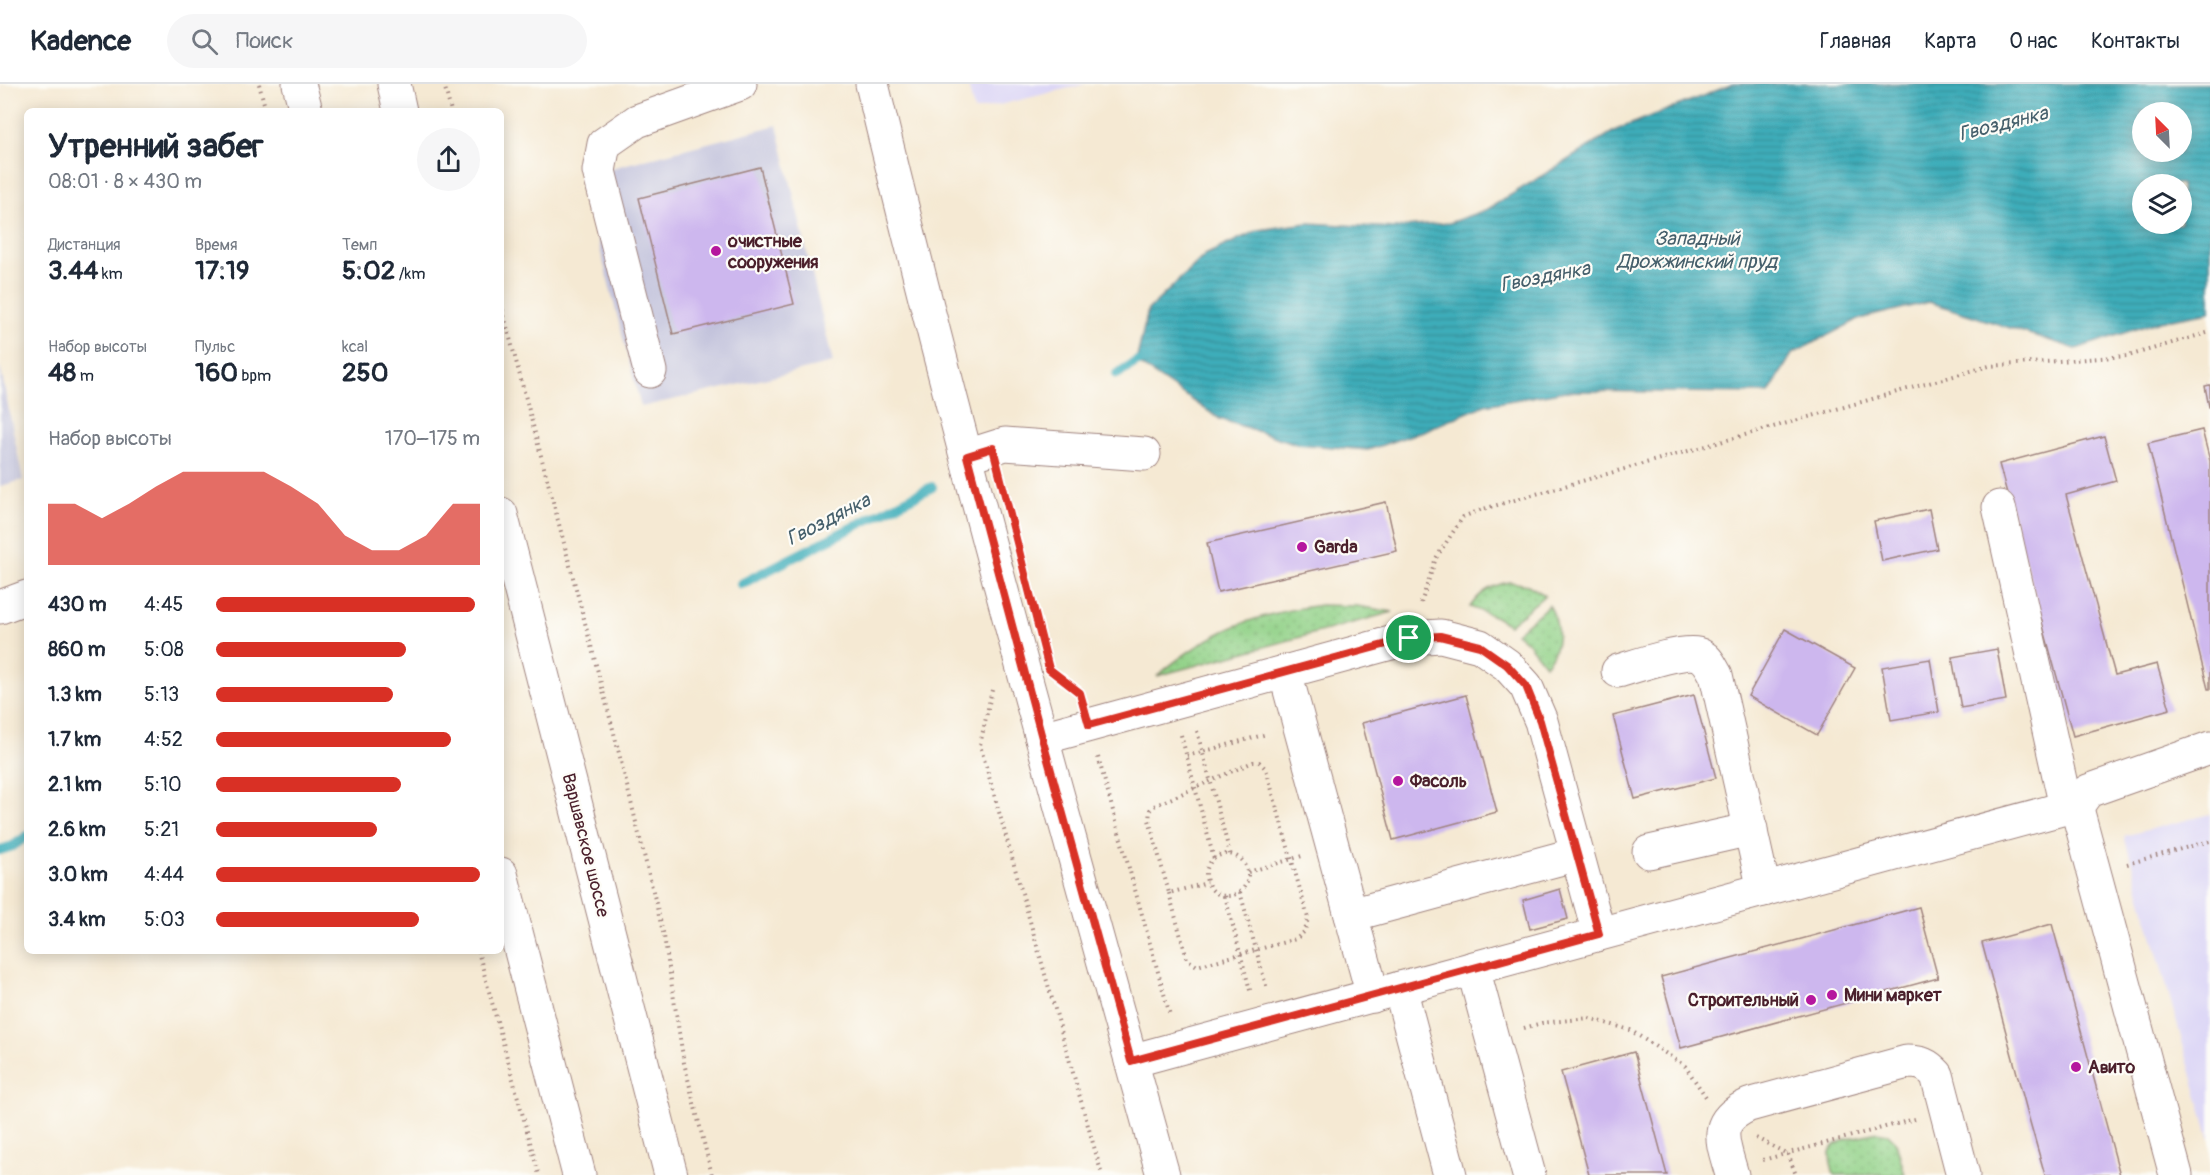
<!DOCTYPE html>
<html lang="ru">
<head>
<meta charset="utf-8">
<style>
  body { margin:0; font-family:Pangolin,sans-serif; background:#f6f6f7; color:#1f2937; height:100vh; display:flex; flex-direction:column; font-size:22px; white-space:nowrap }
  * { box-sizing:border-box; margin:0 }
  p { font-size:20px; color:#747a83 }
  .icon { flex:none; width:33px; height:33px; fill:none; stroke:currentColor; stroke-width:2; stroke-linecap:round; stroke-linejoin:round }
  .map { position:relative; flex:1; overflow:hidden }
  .sheet { position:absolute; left:24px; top:24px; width:480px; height:846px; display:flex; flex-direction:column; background:#fff; border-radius:9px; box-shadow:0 3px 15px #0003 }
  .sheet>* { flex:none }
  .needle { width:39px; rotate:336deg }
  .controls { position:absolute; left:2132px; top:18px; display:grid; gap:12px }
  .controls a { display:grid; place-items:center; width:60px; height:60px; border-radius:50%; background:#fff; box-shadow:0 3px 15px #0003; font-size:30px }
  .pin { position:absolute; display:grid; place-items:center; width:51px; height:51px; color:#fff; margin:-26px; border:3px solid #fff; border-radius:50%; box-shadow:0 2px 6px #0007 }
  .round { display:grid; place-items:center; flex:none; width:63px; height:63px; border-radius:32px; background:#f6f6f7 }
  .head { display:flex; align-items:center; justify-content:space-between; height:102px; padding:0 24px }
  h1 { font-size:33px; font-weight:700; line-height:45px }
  .stats { display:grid; grid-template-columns:repeat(3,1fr); gap:9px; height:102px; padding:6px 24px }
  .stats div { display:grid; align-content:center }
  .stats b { font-size:26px; font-weight:700 }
  .stats small { font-size:16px; font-weight:400 }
  .stats p { font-size:16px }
  .chart { height:168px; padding:12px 24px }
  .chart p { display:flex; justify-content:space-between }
  .chart svg { width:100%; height:108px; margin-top:6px; fill:#d93025; opacity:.7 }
  ul { padding:0 24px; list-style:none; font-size:20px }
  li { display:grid; grid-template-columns:96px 72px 1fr; align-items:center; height:45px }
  li i { height:15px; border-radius:8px; background:#d93025 }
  header { display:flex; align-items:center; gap:36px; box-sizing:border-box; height:84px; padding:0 30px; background:#fff; border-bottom:2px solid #e0e1e3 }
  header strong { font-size:28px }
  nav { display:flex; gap:33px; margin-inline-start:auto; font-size:21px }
  .search { width:420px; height:54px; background:#f6f6f7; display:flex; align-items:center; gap:15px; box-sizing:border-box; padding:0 21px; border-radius:33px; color:#747a83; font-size:22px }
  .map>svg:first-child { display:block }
  .built { fill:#dcd6f6 }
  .industrial { fill:#c2c2dc }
  .park { fill:url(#park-dots); stroke:#6e7859; stroke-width:1.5 }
  .water { fill:url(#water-rules); stroke:#446672; stroke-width:1.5; fill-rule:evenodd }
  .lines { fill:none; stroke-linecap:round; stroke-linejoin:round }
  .stream { stroke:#3eadba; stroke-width:10 }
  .building { fill:#cdb7ee }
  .minor-casing { stroke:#a0847f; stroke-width:35 }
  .major-casing { stroke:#a0847f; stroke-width:35 }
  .path { stroke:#a0847f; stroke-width:4; stroke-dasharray:1.5 4.5; stroke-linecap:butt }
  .minor { stroke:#fff; stroke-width:33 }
  .major { stroke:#fff; stroke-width:33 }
  .route-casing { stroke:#fff; stroke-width:12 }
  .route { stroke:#d93025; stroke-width:8 }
  .poi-dot { fill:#b5179e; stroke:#fdfcf7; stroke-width:2 }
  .labels { text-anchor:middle; stroke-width:4.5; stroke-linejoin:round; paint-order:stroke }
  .poi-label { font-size:18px; font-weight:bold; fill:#4a1f2b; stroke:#fdfcf7; text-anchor:start }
  .street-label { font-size:18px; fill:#4a1f2b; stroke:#fdfcf7 }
  .water-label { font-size:20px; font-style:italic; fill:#455f6b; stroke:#fdfcf7 }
</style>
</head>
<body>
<header>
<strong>Kadence</strong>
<div class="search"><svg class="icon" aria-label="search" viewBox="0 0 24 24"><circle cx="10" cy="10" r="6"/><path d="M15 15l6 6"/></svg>Поиск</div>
<nav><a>Главная</a><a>Карта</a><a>О нас</a><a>Контакты</a></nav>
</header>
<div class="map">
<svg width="2210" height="1091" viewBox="0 0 2210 1091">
  <defs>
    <pattern id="park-dots" width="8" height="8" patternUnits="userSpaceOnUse" patternTransform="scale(1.5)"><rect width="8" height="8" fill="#91d187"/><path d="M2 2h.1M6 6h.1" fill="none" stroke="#7fb375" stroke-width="1.8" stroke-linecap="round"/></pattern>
    <pattern id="water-rules" width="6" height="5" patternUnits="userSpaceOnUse" patternTransform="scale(1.5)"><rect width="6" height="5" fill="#3eadba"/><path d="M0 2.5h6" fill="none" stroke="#368c97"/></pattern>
  </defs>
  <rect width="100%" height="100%" fill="#fdfcf7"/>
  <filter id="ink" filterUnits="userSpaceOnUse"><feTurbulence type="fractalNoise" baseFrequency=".0167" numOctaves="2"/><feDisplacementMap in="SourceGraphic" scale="12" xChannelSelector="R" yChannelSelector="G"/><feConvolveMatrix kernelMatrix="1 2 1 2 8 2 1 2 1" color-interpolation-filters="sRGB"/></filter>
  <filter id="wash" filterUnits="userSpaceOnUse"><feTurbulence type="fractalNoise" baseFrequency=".008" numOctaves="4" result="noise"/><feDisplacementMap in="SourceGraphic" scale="24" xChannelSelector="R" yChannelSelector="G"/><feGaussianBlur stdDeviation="1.35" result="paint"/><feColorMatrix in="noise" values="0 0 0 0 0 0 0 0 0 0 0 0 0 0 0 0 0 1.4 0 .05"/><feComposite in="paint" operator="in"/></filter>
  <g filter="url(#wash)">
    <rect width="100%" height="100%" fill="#f5e9d3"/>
    <g class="built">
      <path d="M968,0H1086L974,27Z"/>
      <path d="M2210,730V1056L2124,752Z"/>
    </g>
    <g class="industrial">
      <path d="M777,41L833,279L641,323L581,92Z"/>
      <path d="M0,282L23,396L0,402Z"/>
    </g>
    <g class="park">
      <path d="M1510,498L1528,501L1545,511L1509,541L1496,533L1470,523C1480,508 1492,501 1510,498Z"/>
      <path d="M1321,521L1357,522L1393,528L1157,592C1210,547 1252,530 1321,521Z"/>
      <path d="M1549,521C1561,541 1561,564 1545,581L1527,558L1516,549Z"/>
      <path d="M1877,1048L1888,1050L1896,1058L1905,1091H1834C1833,1085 1830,1078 1830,1072C1828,1055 1864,1052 1877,1048Z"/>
    </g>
    <path class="water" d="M1733,0H2210V228L2160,237L2076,265L1929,218L1859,235L1792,270L1769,309L1565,307L1485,321L1426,346L1368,366L1297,360L1220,335L1136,278L1148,226L1205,171L1258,146L1308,139L1394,144L1449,139L1488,125L1616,46ZM2142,28H2181V68H2142ZM2142,100H2181V140H2142Z"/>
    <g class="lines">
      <g class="stream">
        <path d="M1117,290L1136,278L1148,274"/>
        <path d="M741,500L932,403"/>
        <path d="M0,766L13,762L27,752"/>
      </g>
    </g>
    <g id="blocks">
      <g class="building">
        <path d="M760,83L794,220L673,250L639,114Z"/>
        <path d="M2210,301V323H2209L2205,302Z"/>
        <path d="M2202,346L2210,377V605H2208L2148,359Z"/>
        <path d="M2104,352L2116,397L2066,411L2115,591L2157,580L2170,625L2073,652L1999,380Z"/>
        <path d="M1386,418L1397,467L1218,508L1207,459Z"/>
        <path d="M1929,425L1937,465L1882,477L1874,437Z"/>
        <path d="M1785,545L1855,584L1817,651L1748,612Z"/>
        <path d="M1997,565L2006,616L1961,624L1952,573Z"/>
        <path d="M1930,575L1939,628L1891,636L1882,583Z"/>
        <path d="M1466,611L1497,728L1393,756L1362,639Z"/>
        <path d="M1694,611L1716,694L1635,715L1613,632Z"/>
        <path d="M1560,805L1568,835L1530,845L1523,816Z"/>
        <path d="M1919,823L1938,894L1681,964L1661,893Z"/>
        <path d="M2052,840L2120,1091H2045L2030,1038L1982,859Z"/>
        <path d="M1634,968L1667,1091H1589L1561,988Z"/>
      </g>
    </g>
  </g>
  <g filter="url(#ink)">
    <use href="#blocks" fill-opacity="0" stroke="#a0847f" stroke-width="1.5"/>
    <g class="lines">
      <defs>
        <g id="minor">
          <path d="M872,0C960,366 1062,728 1163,1091"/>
          <path d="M650,287L599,87L604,60L637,37L740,0"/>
          <path d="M967,372L1005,360L1144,370"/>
          <path d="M1999,423L2066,723"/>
          <path d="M0,523L27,513"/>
          <path d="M1618,587C1635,582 1682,566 1697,570C1708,573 1711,583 1716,591L1764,806"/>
          <path d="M1285,588L1373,912"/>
          <path d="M1042,654L1409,554L1441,552L1480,562L1507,581L1526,602L1541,637L1599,850"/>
          <path d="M2076,721L2176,1091"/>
          <path d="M1649,768L1751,745"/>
          <path d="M1351,831L1577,770"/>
          <path d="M1473,884L1529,1091"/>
          <path d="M1400,904L1450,1091"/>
          <path d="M1131,977L2076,721L2080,718L2088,707L2210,664"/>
          <path d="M1732,1091C1723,1058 1711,1038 1749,1021L1907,978C1921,978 1927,980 1937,991L1963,1091"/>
        </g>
        <g id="major">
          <path d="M299,0L306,27"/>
          <path d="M394,0L400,27"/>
          <path d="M501,430L671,1091"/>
          <path d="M501,790L579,1091"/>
        </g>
      </defs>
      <use href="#minor" class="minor-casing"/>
      <use href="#major" class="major-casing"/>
      <g class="path">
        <path d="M259,0L266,27"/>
        <path d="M444,0L451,27"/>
        <path d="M501,220L614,649L664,852L684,979L712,1091"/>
        <path d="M1421,519L1436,474L1463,433L1483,425L1989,282L2128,272L2210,248"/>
        <path d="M1061,594L1079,608"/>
        <path d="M992,606L980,661L1102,1091"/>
        <path d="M1197,647L1230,770"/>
        <path d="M1181,651L1214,775"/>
        <path d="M1187,672L1267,650"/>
        <path d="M1098,673L1170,931"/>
        <circle cx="1227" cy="791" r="21"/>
        <path d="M2127,780L2210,757"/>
        <path d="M1248,788L1302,772"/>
        <path d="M1240,808L1267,905"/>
        <path d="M1169,809L1187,875L1197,882L1296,855L1305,847L1308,834L1266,685L1259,678H1253L1154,722L1150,726L1149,736L1169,809L1207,799"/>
        <path d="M1225,812L1251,910"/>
        <path d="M478,867L539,1091"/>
        <path d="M1524,944L1542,939L1589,934L1630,946L1685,982L1706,1013"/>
        <path d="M1756,1054L1788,1070L1796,1091"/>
        <path d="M1763,1076L1915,1035"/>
      </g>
      <use href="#minor" class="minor"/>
      <use href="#major" class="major"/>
    </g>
  </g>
  <g class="lines" filter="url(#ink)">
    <defs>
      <path id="route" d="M993,364L1049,585L1080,609L1089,641L1409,554L1440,552L1480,562L1507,581L1526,602L1540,637L1599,850L1131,977L1042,654L967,372Z"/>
    </defs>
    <use href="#route" class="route-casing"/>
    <use href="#route" class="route"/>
  </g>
  <g class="poi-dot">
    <circle cx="716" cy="167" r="6"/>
    <circle cx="1302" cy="463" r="6"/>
    <circle cx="1398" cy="697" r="6"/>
    <circle cx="1832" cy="911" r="6"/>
    <circle cx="1811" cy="916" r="6"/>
    <circle cx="2076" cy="983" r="6"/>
  </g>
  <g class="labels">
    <g class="poi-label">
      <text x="728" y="163">очистные<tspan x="728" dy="21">сооружения</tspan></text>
      <text x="1314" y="469">Garda</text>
      <text x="1410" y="703">Фасоль</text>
      <text x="1844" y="917">Мини маркет</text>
      <text x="1799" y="922" text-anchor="end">Строительный</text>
      <text x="2088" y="989">Авито</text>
    </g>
    <g class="street-label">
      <text transform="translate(586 761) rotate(76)" y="6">Варшавское шоссе</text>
    </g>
    <g class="water-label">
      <text transform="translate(2003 39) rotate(-14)" y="7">Гвоздянка</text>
      <text x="1697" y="161">Западный<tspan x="1697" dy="23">Дрожжинский пруд</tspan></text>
      <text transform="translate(1545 192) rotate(-11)" y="7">Гвоздянка</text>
      <text transform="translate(828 435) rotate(-27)" y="7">Гвоздянка</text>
    </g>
  </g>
</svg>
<div class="controls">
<a><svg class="needle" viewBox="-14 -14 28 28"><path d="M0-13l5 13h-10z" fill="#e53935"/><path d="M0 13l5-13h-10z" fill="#747a83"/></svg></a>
<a><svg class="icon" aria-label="layers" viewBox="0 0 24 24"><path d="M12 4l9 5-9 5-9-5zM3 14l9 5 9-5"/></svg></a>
</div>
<div class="pin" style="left:1409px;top:554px;background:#1e9e55"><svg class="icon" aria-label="arrive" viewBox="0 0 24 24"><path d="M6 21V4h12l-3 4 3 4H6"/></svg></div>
<section class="sheet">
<div class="head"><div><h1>Утренний забег</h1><p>08:01 · 8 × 430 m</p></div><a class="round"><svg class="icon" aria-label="share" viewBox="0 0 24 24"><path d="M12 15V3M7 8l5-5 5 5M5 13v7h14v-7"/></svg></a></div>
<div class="stats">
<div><p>Дистанция</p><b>3.44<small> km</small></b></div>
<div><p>Время</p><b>17:19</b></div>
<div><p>Темп</p><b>5:02<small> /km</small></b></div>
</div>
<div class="stats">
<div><p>Набор высоты</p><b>48<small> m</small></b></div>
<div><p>Пульс</p><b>160<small> bpm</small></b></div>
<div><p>kcal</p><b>250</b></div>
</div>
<div class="chart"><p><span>Набор высоты</span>170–175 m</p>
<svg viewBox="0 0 160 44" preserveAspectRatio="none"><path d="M0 44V19L10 19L20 25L30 19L40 12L50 6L60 6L70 6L80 6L90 12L100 19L110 32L120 38L130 38L140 32L150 19L160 19V44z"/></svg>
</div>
<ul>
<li><b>430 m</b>4:45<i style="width:98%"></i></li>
<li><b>860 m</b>5:08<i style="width:72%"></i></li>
<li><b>1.3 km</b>5:13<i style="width:67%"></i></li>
<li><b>1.7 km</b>4:52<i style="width:89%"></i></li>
<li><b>2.1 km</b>5:10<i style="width:70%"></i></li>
<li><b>2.6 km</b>5:21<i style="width:61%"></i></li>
<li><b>3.0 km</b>4:44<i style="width:100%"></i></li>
<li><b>3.4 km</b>5:03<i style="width:77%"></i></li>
</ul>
</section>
</div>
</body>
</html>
